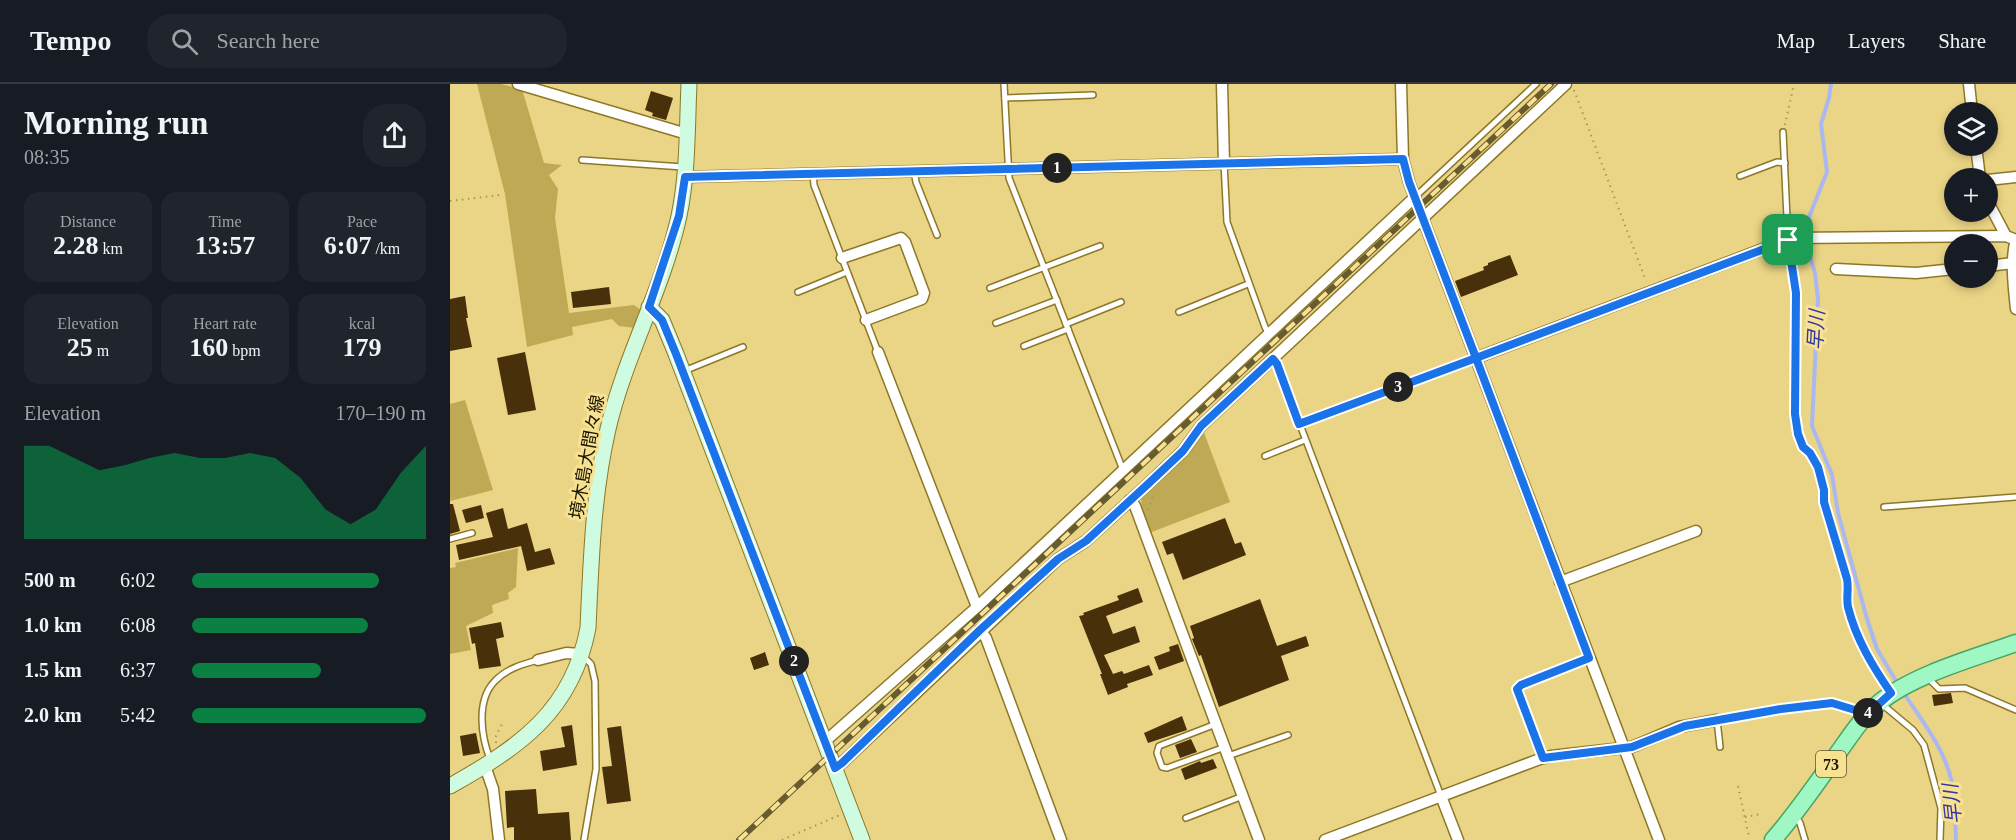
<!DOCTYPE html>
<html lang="en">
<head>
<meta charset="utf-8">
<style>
  body { margin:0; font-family:"Times New Roman","Noto Sans JP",serif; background:#20242c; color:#f1f3f6; height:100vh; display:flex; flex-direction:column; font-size:22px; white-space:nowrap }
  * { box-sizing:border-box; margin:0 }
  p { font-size:20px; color:#9ea1a6 }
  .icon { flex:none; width:33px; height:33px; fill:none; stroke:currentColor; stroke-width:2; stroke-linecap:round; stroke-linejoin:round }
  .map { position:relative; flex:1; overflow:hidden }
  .sheet { display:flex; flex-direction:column; background:#171b24; width:450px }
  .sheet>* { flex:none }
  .controls { position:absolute; left:1494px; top:18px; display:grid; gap:12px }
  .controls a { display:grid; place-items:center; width:54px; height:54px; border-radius:50%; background:#171b24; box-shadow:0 3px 9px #0003; font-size:30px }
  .pin { position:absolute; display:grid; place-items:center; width:51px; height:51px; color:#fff; margin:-26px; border-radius:12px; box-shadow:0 3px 9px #0006 }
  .km { position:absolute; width:30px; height:30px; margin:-15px; border-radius:50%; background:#222; color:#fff; font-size:16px; line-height:30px; text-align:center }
  .round { display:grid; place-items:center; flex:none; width:63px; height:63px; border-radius:24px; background:#20242c }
  .headline { display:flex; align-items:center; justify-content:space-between; height:102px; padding:0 24px }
  h1 { font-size:33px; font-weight:600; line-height:45px }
  .figures { display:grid; grid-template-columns:repeat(3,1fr); gap:9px; height:102px; padding:6px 24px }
  .figures div { display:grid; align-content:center; border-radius:15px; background:#20242c; text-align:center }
  .figures b { font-size:26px; font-weight:600 }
  .figures small { font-size:16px; font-weight:400 }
  .figures p { font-size:16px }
  .chart { height:168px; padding:12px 24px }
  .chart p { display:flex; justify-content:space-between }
  .chart svg { width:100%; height:108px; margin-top:6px; fill:#0b8043; opacity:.7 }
  ul { padding:0 24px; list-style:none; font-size:20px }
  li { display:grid; grid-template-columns:96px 72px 1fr; align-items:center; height:45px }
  li i { height:15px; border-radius:8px; background:#0b8043 }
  header { display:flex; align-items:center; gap:36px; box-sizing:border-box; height:84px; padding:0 30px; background:#171b24; border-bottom:2px solid #363941 }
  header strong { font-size:28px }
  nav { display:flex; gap:33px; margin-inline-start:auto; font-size:21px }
  .search { width:420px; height:54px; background:#20242c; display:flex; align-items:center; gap:15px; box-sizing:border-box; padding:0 21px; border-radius:24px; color:#9ea1a6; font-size:22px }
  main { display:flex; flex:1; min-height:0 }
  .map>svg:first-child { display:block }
  .green { fill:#c0a954 }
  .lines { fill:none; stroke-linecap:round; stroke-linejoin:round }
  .stream { stroke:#aab7f0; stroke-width:4 }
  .building { fill:#48300b }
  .lane-casing { stroke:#8d7827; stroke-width:8 }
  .street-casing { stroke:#8d7827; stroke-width:13 }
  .secondary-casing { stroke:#8d7827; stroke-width:17 }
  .primary-casing { stroke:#48a465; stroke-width:19 }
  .path { stroke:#a8975a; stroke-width:2; stroke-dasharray:1.5 4.5; stroke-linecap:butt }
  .lane { stroke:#fff; stroke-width:5 }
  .street { stroke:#fff; stroke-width:10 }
  .secondary { stroke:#cffbe1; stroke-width:15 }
  .primary { stroke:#9ff7c3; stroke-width:16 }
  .rail-casing { stroke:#675b30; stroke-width:6 }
  .rail { stroke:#f7e192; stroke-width:4; stroke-dasharray:11; stroke-linecap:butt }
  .route-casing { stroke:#fff; stroke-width:12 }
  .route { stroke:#1a73e8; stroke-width:8 }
  .labels { text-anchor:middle; stroke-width:6; stroke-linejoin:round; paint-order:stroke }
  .shield { fill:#f7e192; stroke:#5e532c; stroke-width:1.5 }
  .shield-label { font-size:16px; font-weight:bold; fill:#1c1600 }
  .street-label { font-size:18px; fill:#1c1600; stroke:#f7e192 }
  .water-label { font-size:20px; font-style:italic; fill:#3337a1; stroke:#f7e192 }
</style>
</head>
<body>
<header>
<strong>Tempo</strong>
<div class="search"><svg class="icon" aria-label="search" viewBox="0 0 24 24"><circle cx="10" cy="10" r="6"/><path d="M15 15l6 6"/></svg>Search here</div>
<nav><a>Map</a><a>Layers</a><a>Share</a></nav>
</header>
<main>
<section class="sheet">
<div class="headline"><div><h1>Morning run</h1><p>08:35</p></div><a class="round"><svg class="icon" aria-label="share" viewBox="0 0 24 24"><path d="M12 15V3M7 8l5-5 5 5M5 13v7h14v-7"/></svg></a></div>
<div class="figures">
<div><p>Distance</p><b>2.28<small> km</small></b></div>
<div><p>Time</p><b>13:57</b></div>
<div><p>Pace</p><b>6:07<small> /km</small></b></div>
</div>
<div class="figures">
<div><p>Elevation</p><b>25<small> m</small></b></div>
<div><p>Heart rate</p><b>160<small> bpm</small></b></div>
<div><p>kcal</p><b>179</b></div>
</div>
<div class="chart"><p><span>Elevation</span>170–190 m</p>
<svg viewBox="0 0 160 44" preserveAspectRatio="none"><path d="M0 44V6L10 6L20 11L30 16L40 14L50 11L60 9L70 11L80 11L90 9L100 11L110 19L120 32L130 38L140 32L150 17L160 6V44z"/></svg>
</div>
<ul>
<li><b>500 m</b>6:02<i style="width:80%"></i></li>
<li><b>1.0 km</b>6:08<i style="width:75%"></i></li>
<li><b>1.5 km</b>6:37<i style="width:55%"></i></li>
<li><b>2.0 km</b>5:42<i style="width:100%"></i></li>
</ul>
</section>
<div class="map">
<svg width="1566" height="756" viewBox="0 0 1566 756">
  <rect width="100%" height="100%" fill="#ead485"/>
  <g class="green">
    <path d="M27,0H51L72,5L94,79L112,81L99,91L108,105L105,134L119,229L184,221L191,226L185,244L169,242L162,235L122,243L123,251L77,263L55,110Z"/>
    <path d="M15,316L43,406L0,417V320Z"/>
    <path d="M753,346L780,418L699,449L692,425L691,413Z"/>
    <path d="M68,464L66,503L58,509L59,515L42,521L43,529L16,542L21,566L0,570V484L6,483L5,479Z"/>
  </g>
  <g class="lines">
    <g class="stream">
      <path d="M1381,0L1379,14L1371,40L1377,88L1357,138V162L1365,189L1368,215L1362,342L1382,391L1388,429L1417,535L1427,565L1449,602"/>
      <path d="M1453,608C1472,637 1495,665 1502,699C1506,717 1505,738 1506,756"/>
    </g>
  </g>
  <g class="building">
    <path d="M201,7L223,14L216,36L202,32L203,29L195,26Z"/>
    <path d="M1060,171L1068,191L1011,213L1005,197L1034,186L1033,183L1038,181V179Z"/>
    <path d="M159,203L161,220L123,224L121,208Z"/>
    <path d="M15,212L18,234H16L22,263L0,267V215Z"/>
    <path d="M75,268L86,326L58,331L47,274Z"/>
    <path d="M0,420H3L10,447L0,450Z"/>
    <path d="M31,421L34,434L16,439L12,426Z"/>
    <path d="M53,424L58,445L77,439L85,468L100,464L105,480L77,487L71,462L9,476L6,461L43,453L36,429Z"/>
    <path d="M775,434L785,460L791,458L796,471L733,496L723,469L717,471L712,458Z"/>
    <path d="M688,504L693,518L656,532L663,550L685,542L690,558L654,571L663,590L672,587L674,590L699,581L703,591L677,600L678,603L658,611L650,590H652L629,532L634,531L633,529L669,516L667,512Z"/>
    <path d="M810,515L827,562L856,552L859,562L831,572L839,596L769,623L751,571L749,572L742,555L744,554L740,542Z"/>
    <path d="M51,538L54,553L46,555L51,582L29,585L25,559L22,560L19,544Z"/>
    <path d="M728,560L734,577L709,586L704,573L720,567L719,563Z"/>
    <path d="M315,568L319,581L304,586L300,574Z"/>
    <path d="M1501,609L1503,619L1484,622L1482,611Z"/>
    <path d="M732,632L737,646L698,659L694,649Z"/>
    <path d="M122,641L127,681L93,687L90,667L115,663L111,643Z"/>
    <path d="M171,642L181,717L157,720L152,683L162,682L157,644Z"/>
    <path d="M26,649L30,669L13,672L10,652Z"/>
    <path d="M741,655L747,668L730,674L725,661Z"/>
    <path d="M763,675L767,684L735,696L731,685L750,677L751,679Z"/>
    <path d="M86,705L88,730L119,728L121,756H64V743L57,744L55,707Z"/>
  </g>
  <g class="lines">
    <defs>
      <g id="lane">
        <path d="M554,0L559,94L673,386"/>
        <path d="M555,14L643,11"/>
        <path d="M1333,48L1338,156L1344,203"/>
        <path d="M132,76L233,83"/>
        <path d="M774,79L777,138L815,243L819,250"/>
        <path d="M464,87L466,98L487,151"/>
        <path d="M363,90L364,101L428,268"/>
        <path d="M1290,92L1327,78L1335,79"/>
        <path d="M965,113L1086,0"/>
        <path d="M540,204L650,162"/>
        <path d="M348,208L397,188"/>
        <path d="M729,228L798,200"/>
        <path d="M546,239L607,216"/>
        <path d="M616,240L671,218"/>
        <path d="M574,262L618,245"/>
        <path d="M823,275L827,280L991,712"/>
        <path d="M234,287L293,263"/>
        <path d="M849,340L1026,274"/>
        <path d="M815,372L855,356"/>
        <path d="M1434,423L1566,413"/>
        <path d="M0,455L22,449"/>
        <path d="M132,571L141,580L145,597L146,685L134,756"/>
        <path d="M1478,594L1489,605L1515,604L1566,626"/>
        <path d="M1433,621L1463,646L1474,661L1491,724L1490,756"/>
        <path d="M766,640L709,662L707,669L712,683L717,684L775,663"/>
        <path d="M1270,663L1267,636L1382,619L1416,629"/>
        <path d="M778,672L838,651"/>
        <path d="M1093,674L1067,605L1071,601L1139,574"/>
        <path d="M40,675C31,652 26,616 45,597C56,585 73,580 88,576"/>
        <path d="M1346,733L1350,739L1355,756"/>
        <path d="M736,734L793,712"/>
      </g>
      <g id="street">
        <path d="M68,0L237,50"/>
        <path d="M772,0L774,79"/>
        <path d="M951,0L953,75L959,98L1209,756"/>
        <path d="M1519,0L1522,28"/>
        <path d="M1526,62L1530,94"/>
        <path d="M235,93L953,75"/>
        <path d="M1538,96L1566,93"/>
        <path d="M1538,118L1556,152"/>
        <path d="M392,174L451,154L455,158L474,209L472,215L416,236"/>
        <path d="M1538,182L1563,179"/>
        <path d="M1386,185L1466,189L1504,185"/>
        <path d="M428,268L527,523"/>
        <path d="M1026,274L1342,154L1556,152L1566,156C1560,175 1564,205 1566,225"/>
        <path d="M680,416L685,422L809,756"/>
        <path d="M1110,498L1246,447"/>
        <path d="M530,546L536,554L611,756"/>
        <path d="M88,576L116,569L131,570"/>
        <path d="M374,656L380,653L527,523L965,113"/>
        <path d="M35,682L43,705L49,756"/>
        <path d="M385,684L392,679L608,475L636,457L698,400L733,367L751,342L1116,0"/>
        <path d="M991,712L1008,756"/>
        <path d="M875,756L1090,675L1101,672L1182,663L1229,643L1267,636"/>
      </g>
      <g id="secondary">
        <path d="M199,223L212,236L226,270L412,756"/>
        <path d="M0,702C69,663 122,628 138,544C141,477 143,410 158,345C175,272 213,205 229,132C238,89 237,44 239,0"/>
      </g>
      <path id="primary" d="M1323,756C1346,729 1366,701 1386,672C1399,654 1411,634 1429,619C1462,591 1524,574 1566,559"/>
    </defs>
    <use href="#lane" class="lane-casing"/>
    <use href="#street" class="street-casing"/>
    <use href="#secondary" class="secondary-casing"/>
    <use href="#primary" class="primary-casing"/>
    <g class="path">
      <path d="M1124,6L1196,197"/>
      <path d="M1335,41L1344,0"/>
      <path d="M0,117L50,111"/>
      <path d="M1346,212L1345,330L1348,350L1353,363L1360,369L1368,383L1374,406V418L1397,495C1399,504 1396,514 1398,523C1404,551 1419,576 1434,600"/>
      <path d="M698,426L704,409"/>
      <path d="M46,659V652L52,640"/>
      <path d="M1288,702L1299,753"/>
      <path d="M1295,733L1311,730"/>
      <path d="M332,756L390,731"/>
    </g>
    <use href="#lane" class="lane"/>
    <use href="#street" class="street"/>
    <use href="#secondary" class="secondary"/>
    <use href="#primary" class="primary"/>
    <defs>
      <path id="rail" d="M289,756L1101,0"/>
    </defs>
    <use href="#rail" class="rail-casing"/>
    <use href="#rail" class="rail"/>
  </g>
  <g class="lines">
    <defs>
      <path id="route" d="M1338,156L1026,274L959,98L953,75L235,93L229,132L199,223L212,236L226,270L385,684L392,679L530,546L608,475L636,457L698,400L733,367L751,342L823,275L827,280L849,340L1026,274L1139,574L1071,601L1067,605L1093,674L1182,663L1235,642L1331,625L1382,619L1418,630L1441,609C1423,583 1406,555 1398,523C1396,514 1399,504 1397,495L1374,418V406L1368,383L1360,369L1353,363L1348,350L1345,330L1346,209L1338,156"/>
    </defs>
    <use href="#route" class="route-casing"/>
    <use href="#route" class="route"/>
  </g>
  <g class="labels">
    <rect class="shield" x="1366" y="667" width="30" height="26" rx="4.5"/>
    <g class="shield-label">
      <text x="1381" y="686">73</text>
    </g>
    <g class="street-label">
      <text transform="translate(137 373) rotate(-80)" y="6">境木島大間々線</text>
    </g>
    <g class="water-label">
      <text transform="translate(1366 246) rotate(-87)" y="7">早川</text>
      <text transform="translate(1502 720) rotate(-96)" y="7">早川</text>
    </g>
  </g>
</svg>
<div class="controls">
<a><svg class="icon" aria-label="layers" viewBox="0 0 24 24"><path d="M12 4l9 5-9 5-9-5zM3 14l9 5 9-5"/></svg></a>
<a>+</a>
<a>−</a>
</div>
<div class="pin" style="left:1338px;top:156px;background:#1e9e55"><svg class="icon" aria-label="arrive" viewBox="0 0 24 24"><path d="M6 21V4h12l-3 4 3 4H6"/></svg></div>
<b class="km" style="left:607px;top:84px">1</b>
<b class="km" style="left:344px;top:577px">2</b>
<b class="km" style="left:948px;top:303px">3</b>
<b class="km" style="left:1418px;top:629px">4</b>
</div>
</main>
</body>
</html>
